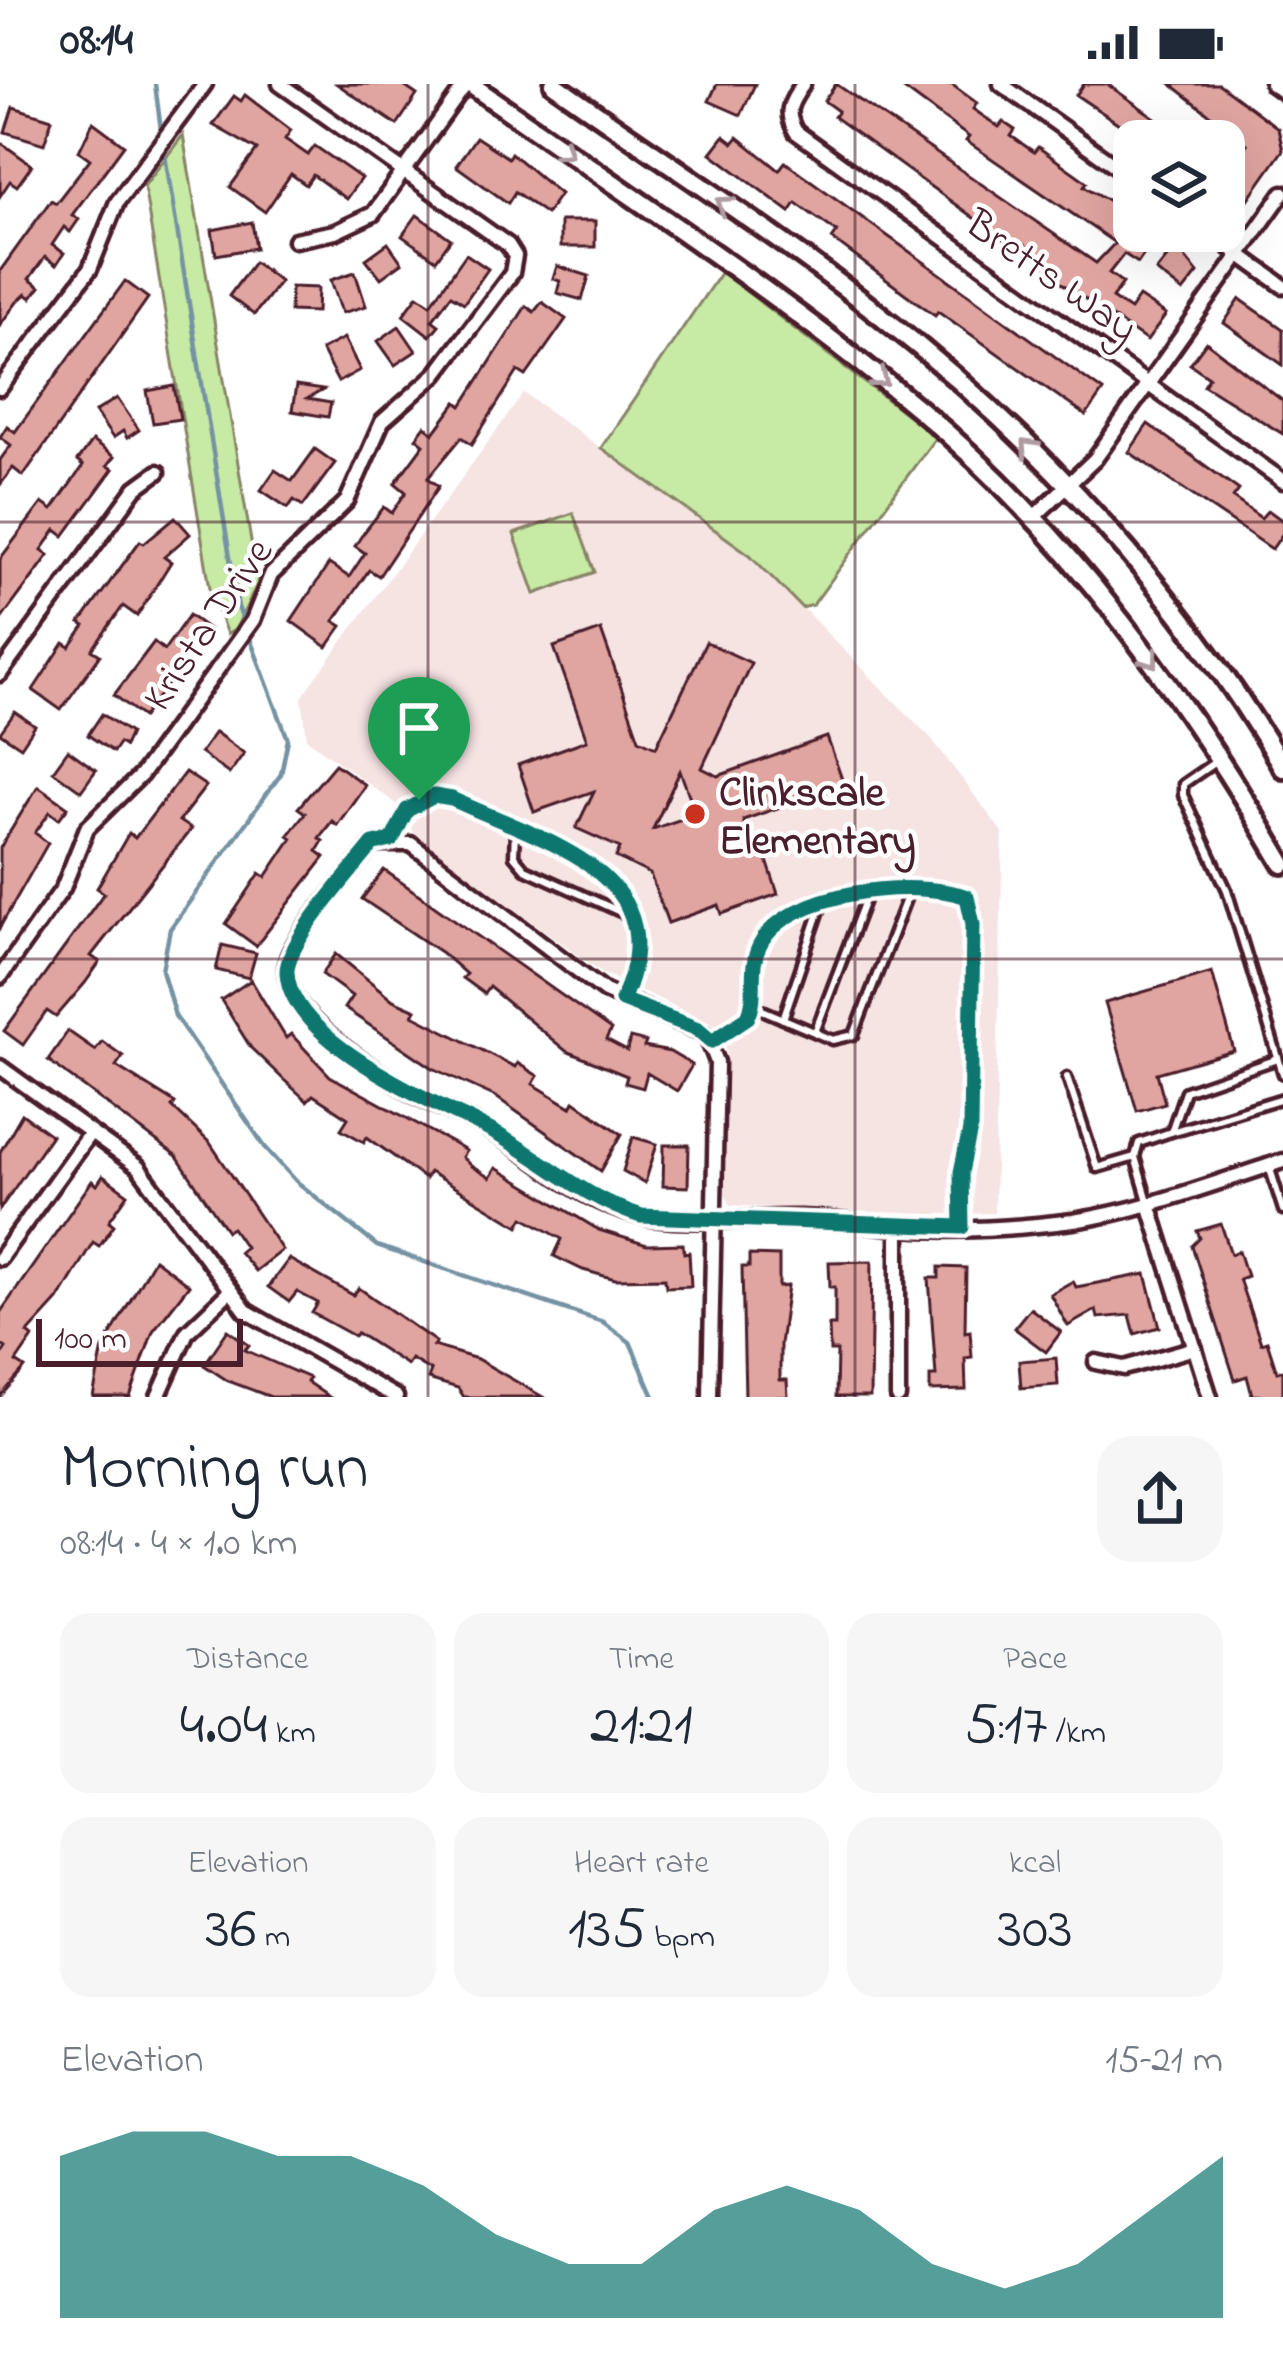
<!DOCTYPE html>
<html lang="en">
<head>
<meta charset="utf-8">
<style>
  body { margin:0; font-family:"Indie Flower",sans-serif; background:#f6f6f7; color:#1f2937; height:100vh; display:flex; flex-direction:column; font-size:45px; white-space:nowrap }
  * { box-sizing:border-box; margin:0 }
  p { font-size:39px; color:#747a83 }
  .icon { flex:none; width:66px; height:66px; fill:none; stroke:currentColor; stroke-width:2; stroke-linecap:round; stroke-linejoin:round }
  .map { position:relative; height:1313px; overflow:hidden }
  .details { display:flex; flex-direction:column; background:#fff; flex:1 }
  .details>* { flex:none }
  .controls { position:absolute; left:1113px; top:36px; display:grid; gap:24px }
  .controls a { display:grid; place-items:center; width:132px; height:132px; border-radius:24px; background:#fff; box-shadow:0 12px 48px #0002; font-size:60px }
  .scale { position:absolute; left:36px; bottom:30px; width:207px; box-sizing:border-box; padding-left:12px; border:6px solid #4a1f2b; border-top:0; font-size:33px; line-height:42px; white-space:nowrap; color:#4a1f2b; -webkit-text-stroke:9px #fff; paint-order:stroke }
  .pin { position:absolute; display:grid; place-items:center; width:102px; height:102px; color:#fff; margin:-123px -51px; border-radius:50% 50% 50% 0; rotate:-45deg; box-shadow:0 0 12px #0007 }
  .pin .icon { rotate:45deg }
  .round { display:grid; place-items:center; flex:none; width:126px; height:126px; border-radius:36px; background:#f6f6f7 }
  .overview { display:flex; align-items:center; justify-content:space-between; height:204px; padding:0 60px }
  h1 { font-size:66px; font-weight:600; line-height:90px }
  .figures { display:grid; grid-template-columns:repeat(3,1fr); gap:18px; height:204px; padding:12px 60px }
  .figures div { display:grid; align-content:center; border-radius:30px; background:#f6f6f7; text-align:center }
  .figures b { font-size:60px; font-weight:600 }
  .figures small { font-size:33px; font-weight:400 }
  .figures p { font-size:33px }
  .chart { height:336px; padding:24px 60px }
  .chart p { display:flex; justify-content:space-between }
  .chart svg { width:100%; height:216px; margin-top:12px; fill:#0f766e; opacity:.7 }
  .status { display:flex; justify-content:space-between; align-items:center; height:84px; padding:0 60px; background:#fff; direction:ltr }
  .status svg { height:33px; fill:currentColor }
  .map>svg:first-child { display:block }
  .built { fill:#f6e4e3 }
  .green { fill:#c7eaa4; stroke:#888468; stroke-width:3 }
  .lines { fill:none; stroke-linecap:round; stroke-linejoin:round }
  .stream { stroke:#7592a3; stroke-width:4.5 }
  .building { fill:#e0a5a1; stroke:#4a1f2b; stroke-width:3; fill-rule:evenodd }
  .lane-casing { stroke:#4a1f2b; stroke-width:15 }
  .street-casing { stroke:#4a1f2b; stroke-width:21 }
  .secondary-casing { stroke:#4a1f2b; stroke-width:26 }
  .lane { stroke:#fff; stroke-width:6 }
  .street { stroke:#fff; stroke-width:12 }
  .secondary { stroke:#fff; stroke-width:16 }
  .oneway { stroke:#ae9aa0 }
  .route-casing { stroke:#fff; stroke-width:24 }
  .route { stroke:#0f766e; stroke-width:15 }
  .grid { fill:none; stroke:#4a1f2b; stroke-width:3; stroke-opacity:0.55 }
  .poi-dot { fill:#c8321e; stroke:#fff; stroke-width:4.5 }
  .labels { text-anchor:middle; stroke-width:9; stroke-linejoin:round; paint-order:stroke }
  .street-label { font-size:42px; fill:#4a1f2b; stroke:#fff }
  .poi-label { font-size:42px; font-weight:bold; fill:#4a1f2b; stroke:#fff; text-anchor:start }
</style>
</head>
<body>
<div class="status"><b>08:14</b><svg viewBox="0 0 49 12"><path d="M0 12V9h3v3zM5 12V6h3v6zM10 12V3h3v9zM15 12V0h3v12zM26 1h20v11H26zM47 4h2v5h-2z"/></svg></div>
<div class="map">
<svg width="1283" height="1313" viewBox="0 0 1283 1313">
  <rect width="100%" height="100%" fill="#fff"/>
  <filter id="ink" filterUnits="userSpaceOnUse"><feTurbulence type="fractalNoise" baseFrequency=".00833" numOctaves="2"/><feDisplacementMap in="SourceGraphic" scale="24" xChannelSelector="R" yChannelSelector="G"/><feConvolveMatrix kernelMatrix="1 2 1 2 8 2 1 2 1" color-interpolation-filters="sRGB"/></filter>
  <g filter="url(#ink)">
    <path class="built" d="M524,309L750,471L931,654L1003,749L994,1129L891,1132L730,1121L725,1109L727,969L719,943L603,889L418,755L396,720L307,655L302,613Z"/>
    <g class="green">
      <path d="M183,51L258,499L235,546L227,550L211,510L144,102Z"/>
      <path d="M721,188L936,353L813,521L802,524L750,471L601,364Z"/>
      <path d="M573,429L595,488L535,510L514,450Z"/>
    </g>
    <g class="lines">
      <g class="stream">
        <path d="M155,0L162,54"/>
        <path d="M164,65L238,523L288,655L281,690L170,845L162,886L175,932L265,1063L296,1097L377,1162L603,1238L630,1258L654,1313"/>
      </g>
    </g>
    <g class="building">
      <path d="M337,0H401L417,11L397,41Z"/>
      <path d="M717,0H755L741,31L709,17Z"/>
      <path d="M836,0L1096,179L1115,159L966,57L969,53L897,0H951L977,19L973,25L999,43L1003,38L1015,46L1011,52L1034,68L1038,63L1087,98L1084,102L1134,131V147H1160L1138,179L1124,170L1109,189L1123,199L1112,214L1130,226L1139,213L1166,231L1147,257L1038,183L1044,175L1021,159L1017,165L834,33L838,27L824,17Z"/>
      <path d="M1084,0H1107L1188,57H1125L1131,48L1076,11Z"/>
      <path d="M1171,0H1219L1278,44L1283,66L1243,123L1224,109V84L1247,60Z"/>
      <path d="M245,11L291,46L285,55L308,71L315,62L361,94L346,115L313,91L306,101L291,90L265,128L230,103L257,66L213,41L234,12L241,17Z"/>
      <path d="M13,23L52,35L44,60L5,48Z"/>
      <path d="M93,38L124,61L72,131L79,135L70,148L64,143L52,161L64,169L56,181L45,173L29,195L40,203L31,214L26,210L17,218L0,241V187L51,116L56,119L90,75L79,67Z"/>
      <path d="M724,52L733,59L738,53L779,86L785,78L1103,307L1086,332L938,227L935,231L907,211L832,155L837,148L796,119L790,128L711,69Z"/>
      <path d="M476,53L508,74L511,69L560,110L546,130L515,108L508,119L456,82Z"/>
      <path d="M0,58L32,81L17,102L10,97L0,112Z"/>
      <path d="M417,131L451,155L436,176L402,152Z"/>
      <rect x="560" y="137" width="35" height="26"/>
      <path d="M252,138L256,164L216,171L212,146Z"/>
      <path d="M388,159L402,179L381,194L366,175Z"/>
      <path d="M1176,162L1198,189L1183,208L1156,187Z"/>
      <path d="M466,170L488,185L464,219L451,211L432,236L439,241L430,252L403,231L418,211L431,220Z"/>
      <path d="M254,178L280,197L254,231L229,212Z"/>
      <path d="M557,182L589,192L582,216L557,209L560,197L553,195Z"/>
      <path d="M355,188L366,222L342,229L331,196Z"/>
      <path d="M125,197L148,214L23,392L13,384L0,401V376L11,361L0,353L7,342L15,348Z"/>
      <path d="M291,203L318,204L317,228L290,227Z"/>
      <path d="M1240,215L1283,245V281L1224,239Z"/>
      <path d="M542,218L566,235L526,292L518,287L472,360L462,353L428,394L439,402L379,492L369,486L334,537L342,542L327,563L291,537L329,480L349,493L365,469L355,462L362,451L384,423L392,429L406,408L395,399L424,360L416,354L425,342L434,349L457,318L462,322L526,222L534,228Z"/>
      <path d="M399,242L416,267L395,281L378,257Z"/>
      <path d="M344,254L360,286L338,298L321,266Z"/>
      <path d="M1206,258L1283,317V350L1204,301L1209,293L1190,280Z"/>
      <path d="M174,302L180,335L153,339L147,307Z"/>
      <path d="M296,302L323,306L307,315L331,319L328,333L292,327Z"/>
      <path d="M117,314L139,346L127,354L123,347L113,354L95,328Z"/>
      <path d="M1148,340L1239,406L1233,414L1261,434L1268,426L1283,437V449L1272,465L1129,368Z"/>
      <path d="M92,357L114,373L107,382L113,385L64,452L56,446L42,466L49,471L0,537V475L42,419L52,426L83,382L77,377Z"/>
      <path d="M315,365L335,379L303,422L294,416L288,424L261,406L275,386L292,397Z"/>
      <path d="M175,433L190,450L164,473L171,478L137,532L123,522L92,566L100,571L61,626L33,606L64,559L70,563L85,542L80,539L140,457L144,459Z"/>
      <path d="M189,531L210,546L143,633L114,611L154,558L164,566Z"/>
      <path d="M601,546L639,655L656,663L706,558L751,579L702,684L718,692L827,653L844,701L743,736L750,758L760,755L778,810L722,830L719,821L668,839L650,790L616,773L620,764L576,744L594,707L534,728L518,681L587,656L554,563ZM680,687L696,730L653,745Z"/>
      <path d="M15,628L35,642L21,663L0,649Z"/>
      <path d="M102,630L130,649L124,662L119,659L113,668L88,651Z"/>
      <path d="M215,648L244,669L229,690L200,669Z"/>
      <path d="M68,666L96,686L81,707L53,687Z"/>
      <path d="M335,680L365,701L337,741L332,737L319,754L323,757L317,767L325,773L256,862L226,840L260,789L266,793L292,754L288,751L305,729L298,724Z"/>
      <path d="M185,688L206,702L179,737L191,745L91,872L100,878L85,899L56,933L47,927L23,961L4,947L104,809L97,804L129,749L135,754Z"/>
      <path d="M38,702L68,723L59,735L50,728L35,749L48,759L0,843V764Z"/>
      <path d="M384,786L611,946L606,956L627,967L630,954L646,958L644,963L670,968L692,981L677,1007L647,989L643,1004L625,999L627,992L566,967L489,903L484,910L462,894L466,890L442,869L362,815Z"/>
      <path d="M222,861L256,869L249,894L216,886Z"/>
      <path d="M336,870L393,916L416,926L413,931L515,983L517,979L538,992L533,1000L571,1023L574,1017L622,1050L601,1087L496,1013L433,984L344,924L352,912L322,890Z"/>
      <path d="M1212,888L1234,967L1157,989L1165,1019L1137,1027L1105,919Z"/>
      <path d="M251,896L286,954L291,950L330,992L454,1060L466,1067L462,1073L471,1082L490,1094L496,1084L599,1146L647,1161L683,1160L684,1169L689,1168L691,1202L666,1203L665,1194L615,1195L583,1186L554,1172L562,1155L524,1133L519,1142L429,1088L425,1095L367,1053L364,1058L341,1045L348,1034L313,1011L307,1017L284,996L251,964L221,916Z"/>
      <path d="M68,947L95,966L102,957L123,972L116,982L175,1019L172,1023L210,1059L282,1166L255,1187L239,1168L245,1163L232,1144L227,1147L177,1073L48,976Z"/>
      <path d="M22,1030L51,1051L0,1125V1068Z"/>
      <path d="M633,1053L657,1060L645,1099L623,1087Z"/>
      <path d="M664,1061H689L688,1103L663,1102Z"/>
      <path d="M103,1092L128,1110L109,1137L114,1141L99,1162L93,1158L58,1216L28,1249L33,1253L16,1278L25,1284L0,1313V1273L6,1264L0,1260V1229L92,1097L97,1101Z"/>
      <path d="M1221,1140L1231,1170L1239,1167L1247,1192L1239,1195L1261,1259L1267,1257L1277,1288L1283,1286V1313L1252,1311L1247,1292L1235,1296L1192,1162L1200,1154L1197,1147Z"/>
      <path d="M749,1171L779,1172V1203L788,1202L780,1260V1296H787L788,1313H745L742,1183H749Z"/>
      <path d="M154,1175L189,1201L153,1247L130,1313H93L103,1264Z"/>
      <path d="M289,1175L353,1211L359,1204L436,1258L433,1262L477,1275L543,1313H464L458,1304L428,1295L431,1287L411,1275L407,1281L357,1249L354,1252L312,1229L318,1219L297,1208L289,1218L268,1203Z"/>
      <path d="M872,1177L870,1313H836L837,1267H830L829,1241H835V1203H830L829,1178Z"/>
      <path d="M939,1183L966,1184L965,1248L970,1247L972,1273L965,1274L966,1306L930,1307V1292H936L929,1194H939Z"/>
      <path d="M1146,1190L1160,1243L1135,1250L1130,1231L1098,1234L1096,1226L1068,1242L1050,1210L1073,1197L1076,1203Z"/>
      <path d="M1030,1224L1061,1248L1046,1268L1014,1244Z"/>
      <path d="M228,1246L249,1261L245,1266L309,1294L307,1298L329,1313H271L228,1297L204,1281Z"/>
      <path d="M1056,1274L1058,1301L1021,1304L1019,1277Z"/>
    </g>
    <g class="lines">
      <defs>
        <g id="lane">
          <path d="M1218,676L1183,700V711L1227,806L1283,990"/>
          <path d="M515,745L514,772L525,785L629,832"/>
          <path d="M392,756C407,727 417,709 452,715C538,756 681,789 623,913"/>
          <path d="M753,922L833,956L854,951L911,802"/>
          <path d="M783,935L822,820"/>
          <path d="M815,948L869,806"/>
          <path d="M712,957L748,933C761,907 745,879 764,853C799,805 916,794 967,813L973,840L970,1046L961,1088L962,1143"/>
          <path d="M1067,993L1097,1084L1135,1073"/>
          <path d="M1171,1048L1283,1014"/>
          <path d="M1269,1082L1283,1126"/>
          <path d="M1148,1117L1135,1073L1139,1059L1171,1048L1185,1007L1278,975"/>
        </g>
        <g id="street">
          <path d="M803,0C790,19 784,28 796,48L1283,397"/>
          <path d="M1001,0L1134,95"/>
          <path d="M1272,0L1283,8"/>
          <path d="M1207,147L1283,202"/>
          <path d="M295,156L335,148L373,130L466,0"/>
          <path d="M0,304L90,185L117,118L205,0"/>
          <path d="M1033,434L1095,375L1283,109"/>
          <path d="M0,590L136,404L158,388"/>
          <path d="M0,893L63,804L87,744L141,691L253,536L271,491L347,417L382,338L436,290L512,189L515,172L508,161L280,0"/>
          <path d="M0,983L138,1083L246,1227L396,1313"/>
          <path d="M1149,1120L1210,1313"/>
          <path d="M898,1144V1313"/>
          <path d="M0,1174L90,1049"/>
          <path d="M1096,1278L1124,1284L1195,1264"/>
          <path d="M158,1313L187,1248L229,1208"/>
          <path d="M710,1313L717,978L706,950L605,907L411,760H373C347,794 309,831 290,869C265,922 371,983 405,1005C431,1022 461,1029 487,1045C537,1074 579,1117 636,1131C682,1142 752,1133 800,1134C834,1135 866,1141 900,1144C954,1148 1018,1144 1073,1137C1145,1126 1214,1099 1283,1077"/>
        </g>
        <g id="secondary">
          <path d="M470,0C621,106 778,208 920,326C1071,452 1185,613 1283,780"/>
          <path d="M554,0C663,77 776,149 880,231C1038,355 1181,510 1283,684"/>
        </g>
      </defs>
      <use href="#lane" class="lane-casing"/>
      <use href="#street" class="street-casing"/>
      <use href="#secondary" class="secondary-casing"/>
      <use href="#lane" class="lane"/>
      <use href="#street" class="street"/>
      <use href="#secondary" class="secondary"/>
    </g>
    <defs><path id="oneway-chevron" d="M-2-3.5L2.5 0L-2 3.5" fill="none" stroke-width="1.6" stroke-linecap="round" stroke-linejoin="round" transform="scale(3)"/></defs>
    <g class="oneway">
      <use href="#oneway-chevron" transform="translate(565 67) rotate(35)"/>
      <use href="#oneway-chevron" transform="translate(724 120) rotate(-145)"/>
      <use href="#oneway-chevron" transform="translate(881 296) rotate(38)"/>
      <use href="#oneway-chevron" transform="translate(1028 363) rotate(-134)"/>
      <use href="#oneway-chevron" transform="translate(1151 576) rotate(53)"/>
    </g>
  </g>
  <g class="lines" filter="url(#ink)">
    <defs>
      <path id="route" d="M434,712L452,715C541,757 681,789 622,916L698,945L712,957L748,933C759,910 747,885 760,861C788,806 915,794 967,813L973,840L970,1046L961,1088L962,1143L641,1132C580,1113 538,1070 482,1042C430,1016 290,957 287,888C286,858 353,786 373,760L392,756L407,726Z"/>
    </defs>
    <use href="#route" class="route-casing"/>
    <use href="#route" class="route"/>
  </g>
  <path class="grid" d="M428,0V1313M855,0V1313M0,438H1283M0,875H1283"/>
  <circle class="poi-dot" cx="695" cy="730" r="12"/>
  <g class="labels">
    <g class="street-label">
      <text transform="translate(1053 190) rotate(35)" y="15">Bretts Way</text>
      <text transform="translate(206 539) rotate(-56)" y="15">Krista Drive</text>
    </g>
    <g class="poi-label">
      <text x="719" y="721">Clinkscale<tspan x="719" dy="48">Elementary</tspan></text>
    </g>
  </g>
</svg>
<div class="controls">
<a><svg class="icon" aria-label="layers" viewBox="0 0 24 24"><path d="M12 4l9 5-9 5-9-5zM3 14l9 5 9-5"/></svg></a>
</div>
<div class="scale">100 m</div>
<div class="pin" style="left:419px;top:716px;background:#1e9e55"><svg class="icon" aria-label="arrive" viewBox="0 0 24 24"><path d="M6 21V4h12l-3 4 3 4H6"/></svg></div>
</div>
<section class="details">
<div class="overview"><div><h1>Morning run</h1><p>08:14 · 4 × 1.0 km</p></div><a class="round"><svg class="icon" aria-label="share" viewBox="0 0 24 24"><path d="M12 15V3M7 8l5-5 5 5M5 13v7h14v-7"/></svg></a></div>
<div class="figures">
<div><p>Distance</p><b>4.04<small> km</small></b></div>
<div><p>Time</p><b>21:21</b></div>
<div><p>Pace</p><b>5:17<small> /km</small></b></div>
</div>
<div class="figures">
<div><p>Elevation</p><b>36<small> m</small></b></div>
<div><p>Heart rate</p><b>135<small> bpm</small></b></div>
<div><p>kcal</p><b>303</b></div>
</div>
<div class="chart"><p><span>Elevation</span>15–21 m</p>
<svg viewBox="0 0 160 44" preserveAspectRatio="none"><path d="M0 44V11L10 6L20 6L30 11L40 11L50 17L60 27L70 33L80 33L90 22L100 17L110 22L120 33L130 38L140 33L150 22L160 11V44z"/></svg>
</div>
</section>
</body>
</html>
